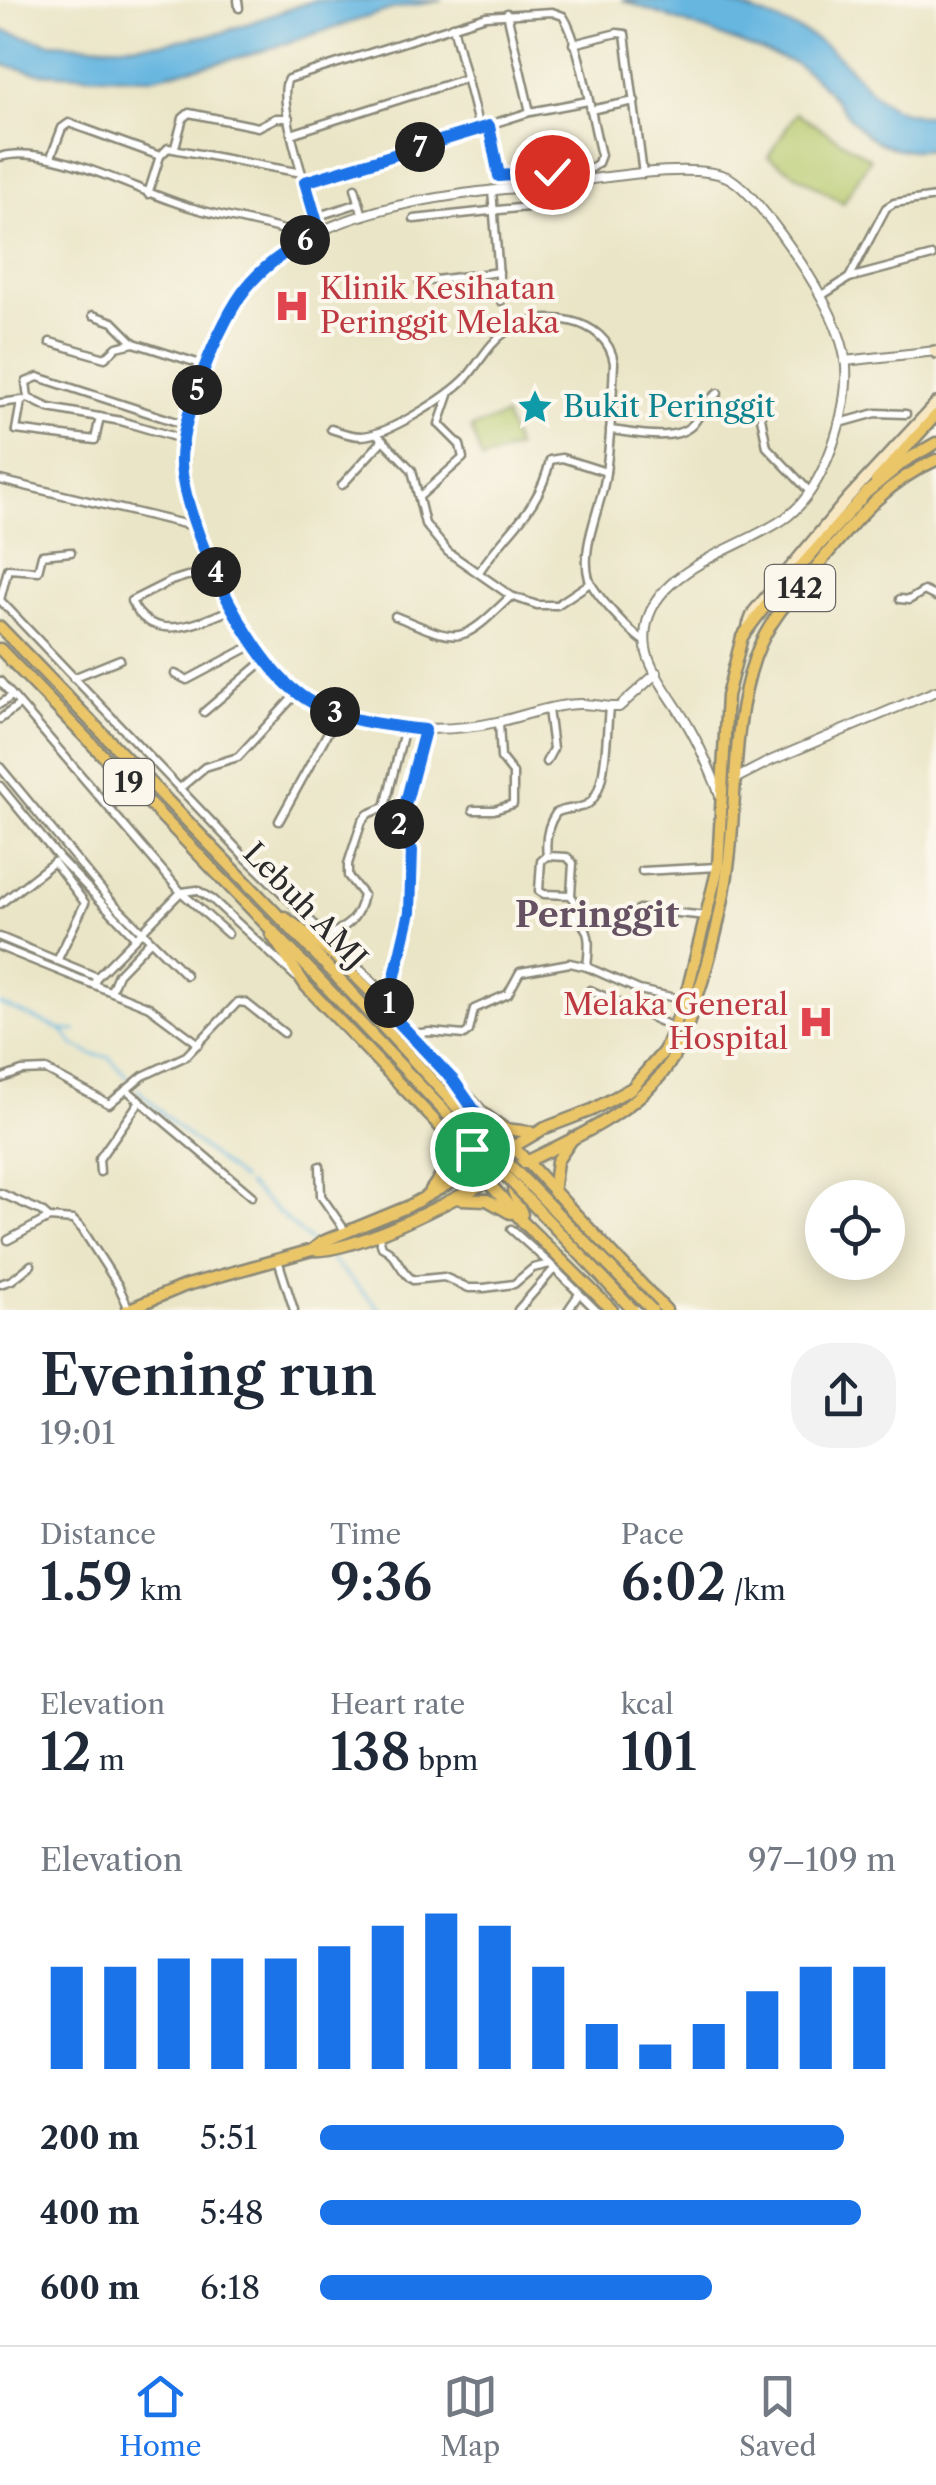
<!DOCTYPE html>
<html lang="en">
<head>
<meta charset="utf-8">
<style>
  body { margin:0; font-family:"Libre Caslon Text",serif; background:#f2f2f3; color:#1f2937; height:100vh; display:flex; flex-direction:column; font-size:38px; white-space:nowrap }
  * { box-sizing:border-box; margin:0 }
  p { font-size:32px; color:#747a83 }
  .icon { flex:none; width:55px; height:55px; fill:none; stroke:currentColor; stroke-width:2; stroke-linecap:round; stroke-linejoin:round }
  .map { position:relative; height:1310px; overflow:hidden }
  .panel { display:flex; flex-direction:column; background:#fff; flex:1 }
  .panel>* { flex:none }
  .controls { position:absolute; left:805px; top:1180px; display:grid; gap:20px }
  .controls a { display:grid; place-items:center; width:100px; height:100px; border-radius:50%; background:#fff; box-shadow:0 5px 25px #0003; font-size:50px }
  .pin { position:absolute; display:grid; place-items:center; width:85px; height:85px; color:#fff; margin:-42px; border:5px solid #fff; border-radius:50%; box-shadow:0 2px 10px #0007 }
  .km { position:absolute; width:50px; height:50px; margin:-25px; border-radius:50%; background:#222; color:#fff; font-size:28px; line-height:50px; text-align:center }
  .round { display:grid; place-items:center; flex:none; width:105px; height:105px; border-radius:40px; background:#f2f2f3 }
  .head { display:flex; align-items:center; justify-content:space-between; height:170px; padding:0 40px }
  h1 { font-size:55px; font-weight:600; line-height:75px }
  .stats { display:grid; grid-template-columns:repeat(3,1fr); gap:15px; height:170px; padding:10px 40px }
  .stats div { display:grid; align-content:center }
  .stats b { font-size:50px; font-weight:600 }
  .stats small { font-size:28px; font-weight:400 }
  .stats p { font-size:28px }
  .chart { height:280px; padding:20px 40px }
  .chart p { display:flex; justify-content:space-between }
  .chart svg { width:100%; height:180px; margin-top:10px; stroke:#1a73e8; stroke-width:6 }
  ul { padding:0 40px; list-style:none; font-size:32px }
  li { display:grid; grid-template-columns:160px 120px 1fr; align-items:center; height:75px }
  li i { height:25px; border-radius:12px; background:#1a73e8 }
  .menu { display:flex; justify-content:space-around; align-items:center; height:140px; border-top:2px solid #e0e1e3; background:#fff; font-size:28px; color:#747a83 }
  .menu a { display:grid; justify-items:center; gap:5px }
  .menu .on { color:#1a73e8 }
  .map>svg:first-child { display:block }
  .green { fill:#b6c96c; stroke:#707a4c; stroke-width:2.5 }
  .water { fill:#66b6e0; stroke:#487086; stroke-width:2.5 }
  .lines { fill:none; stroke-linecap:round; stroke-linejoin:round }
  .stream { stroke:#66b6e0; stroke-width:2.5 }
  .minor-casing { stroke:#8a8878; stroke-width:11 }
  .tertiary-casing { stroke:#8a8878; stroke-width:12 }
  .secondary-casing { stroke:#8a8878; stroke-width:14 }
  .primary-casing { stroke:#8a8878; stroke-width:15 }
  .trunk-casing { stroke:#8a8878; stroke-width:15 }
  .minor { stroke:#fff; stroke-width:6 }
  .tertiary { stroke:#fff; stroke-width:8 }
  .secondary { stroke:#f7e8c3; stroke-width:9 }
  .primary { stroke:#ebc669; stroke-width:10 }
  .trunk { stroke:#ebc669; stroke-width:10 }
  .trunk-bridge-casing { stroke:#8a8878; stroke-width:15; stroke-linecap:butt }
  .trunk-bridge { stroke:#ebc669; stroke-width:10 }
  .route-casing { stroke:#fff; stroke-width:20 }
  .route { stroke:#1a73e8; stroke-width:12 }
  .labels { text-anchor:middle; stroke-width:8; stroke-linejoin:round; paint-order:stroke }
  .shield { fill:#fbf7ec; stroke:#696865; stroke-width:2.5 }
  .shield-label { font-size:28px; font-weight:bold; fill:#2b2b2b }
  .health-label { font-size:30px; fill:#be3a42; stroke:#fbf7ec; text-anchor:start }
  .culture-label { font-size:30px; fill:#0d838f; stroke:#fbf7ec; text-anchor:start }
  .street-label { font-size:30px; fill:#2b2b2b; stroke:#fbf7ec }
  .quarter-label { font-size:35px; font-weight:bold; fill:#655161; stroke:#fbf7ec }
</style>
</head>
<body>
<div class="map">
<svg width="936" height="1310" viewBox="0 0 936 1310">
  <rect width="100%" height="100%" fill="#fbf7ec"/>
  <filter id="ink" filterUnits="userSpaceOnUse"><feTurbulence type="fractalNoise" baseFrequency=".01" numOctaves="2"/><feDisplacementMap in="SourceGraphic" scale="20" xChannelSelector="R" yChannelSelector="G"/><feConvolveMatrix kernelMatrix="1 2 1 2 8 2 1 2 1" color-interpolation-filters="sRGB"/></filter>
  <filter id="wash" filterUnits="userSpaceOnUse"><feTurbulence type="fractalNoise" baseFrequency=".0048" numOctaves="4" result="noise"/><feDisplacementMap in="SourceGraphic" scale="40" xChannelSelector="R" yChannelSelector="G"/><feGaussianBlur stdDeviation="2.25" result="paint"/><feColorMatrix in="noise" values="0 0 0 0 0 0 0 0 0 0 0 0 0 0 0 0 0 1.4 0 .05"/><feComposite in="paint" operator="in"/></filter>
  <g filter="url(#wash)">
    <rect width="100%" height="100%" fill="#eae5c6"/>
    <g class="green">
      <path d="M796,113L870,159L843,203L768,157Z"/>
      <path d="M505,416L516,448L482,460L471,428Z"/>
    </g>
    <g class="water">
      <path d="M315,0H443L392,9L249,55L150,78L39,73L0,64V30L50,43L106,46L163,43L221,33Z"/>
      <path d="M622,0C651,0 687,0 715,0C739,5 789,24 810,36C863,63 868,120 936,115V148C851,163 851,95 794,63Z"/>
    </g>
    <g class="lines">
      <g class="stream">
        <path d="M0,1004L62,1030L74,1045L93,1055L109,1057L131,1081"/>
        <path d="M62,1030L76,1031"/>
        <path d="M137,1089L178,1128L242,1180"/>
        <path d="M247,1184L312,1243"/>
        <path d="M331,1260L381,1310"/>
      </g>
    </g>
  </g>
  <g filter="url(#ink)">
    <g class="lines">
      <defs>
        <g id="minor">
          <path d="M238,0L239,8"/>
          <path d="M507,13L530,112"/>
          <path d="M453,26L479,128"/>
          <path d="M573,44L617,33L625,34L643,174"/>
          <path d="M590,110L635,101"/>
          <path d="M291,134L467,78"/>
          <path d="M175,147L183,118L189,113L258,127L276,118H289"/>
          <path d="M0,157C50,142 141,194 193,208C228,218 264,224 299,234L306,239"/>
          <path d="M51,157L62,128L69,123L160,156"/>
          <path d="M305,183L530,112L588,101"/>
          <path d="M355,188L363,216"/>
          <path d="M492,190L501,301"/>
          <path d="M148,194L160,156L168,148L302,173"/>
          <path d="M315,217L359,203"/>
          <path d="M414,219L527,207"/>
          <path d="M320,233C312,204 275,101 288,79L486,16L552,12L563,16C580,41 592,121 601,155L598,163L592,168L502,177L497,174L489,126"/>
          <path d="M849,278L886,208L894,203L936,197"/>
          <path d="M420,282L499,272"/>
          <path d="M821,296L849,278L932,256"/>
          <path d="M93,315L113,322L133,342"/>
          <path d="M50,342L105,358L117,347L134,343L207,366"/>
          <path d="M28,398L26,382L38,377L186,425"/>
          <path d="M28,398L49,408L121,421L182,439"/>
          <path d="M21,402L16,430L95,440L100,417"/>
          <path d="M0,403L23,400"/>
          <path d="M743,411L760,412L767,447L810,492"/>
          <path d="M840,423L876,413L906,414"/>
          <path d="M331,429C340,432 351,436 361,436C387,436 449,396 467,377C480,362 490,342 507,331C541,309 607,316 614,363C612,402 611,441 605,479C600,510 580,548 589,579C594,594 631,633 645,642"/>
          <path d="M610,430C633,432 677,444 694,423C703,412 706,400 718,393"/>
          <path d="M376,433L412,470L425,524L448,552L511,596L537,605H557L590,583"/>
          <path d="M0,480L197,527"/>
          <path d="M342,485L383,440"/>
          <path d="M419,497L463,458L460,445L439,424L450,392"/>
          <path d="M71,552L42,555L38,571L8,569L0,600L245,857L390,998L387,1008"/>
          <path d="M479,572C506,530 539,512 550,460L562,458L606,472"/>
          <path d="M217,575L187,576L171,581L131,601C152,645 197,624 232,609"/>
          <path d="M900,599L909,600L924,591L936,597"/>
          <path d="M395,616C461,643 458,647 511,596"/>
          <path d="M175,674L187,680L253,645"/>
          <path d="M73,678L120,659"/>
          <path d="M0,681L181,892L228,934"/>
          <path d="M0,704L12,696"/>
          <path d="M204,712L265,660"/>
          <path d="M0,719L19,705"/>
          <path d="M546,762L553,749L548,709"/>
          <path d="M0,767L109,899L186,975"/>
          <path d="M0,786L59,858L136,938"/>
          <path d="M179,789L205,767L238,757L297,693"/>
          <path d="M473,810H494L513,804V773L501,758L499,722"/>
          <path d="M279,821L338,714"/>
          <path d="M547,856L541,861L539,891L544,894L571,895"/>
          <path d="M54,862L85,903L57,961"/>
          <path d="M642,871L718,867"/>
          <path d="M182,892L197,890L213,900L296,977"/>
          <path d="M0,904L54,862"/>
          <path d="M639,909L707,916"/>
          <path d="M0,937L97,977"/>
          <path d="M325,937C347,927 358,920 363,895L348,876V864L362,821L368,814L385,807L405,727"/>
          <path d="M0,947L149,1007L199,1044"/>
          <path d="M587,967C589,947 593,928 574,917V901L571,895L573,863L567,857L547,856C545,840 547,826 556,813C566,807 579,810 588,804C608,790 606,731 609,708"/>
          <path d="M94,984L97,977L181,892"/>
          <path d="M590,990L675,1028"/>
          <path d="M111,991L118,974L150,941"/>
          <path d="M391,997L409,912L413,849L398,840L397,835L425,730"/>
          <path d="M412,1034L430,1032L464,1035L469,1031L474,1009L508,994L520,972L570,963L587,967L639,990L685,1000"/>
          <path d="M0,1079L22,1071L46,1070L109,1104L143,1076L186,1056L238,1002L246,1003L284,1033"/>
          <path d="M127,1090L252,1196"/>
          <path d="M320,1166L321,1196L346,1232"/>
          <path d="M100,1172L99,1159L140,1101"/>
          <path d="M0,1193L41,1211L49,1218"/>
          <path d="M511,1229L549,1263"/>
          <path d="M378,1234L382,1247C398,1254 399,1271 413,1280L444,1277L469,1288H484L514,1284L533,1268L550,1264L596,1310"/>
          <path d="M8,1240L49,1218L73,1220L82,1229L118,1285L129,1309"/>
          <path d="M278,1260L294,1310"/>
          <path d="M0,1284L12,1280L31,1265"/>
          <path d="M518,1310L554,1269"/>
          <path d="M568,1310L579,1294"/>
        </g>
        <g id="tertiary">
          <path d="M845,361L936,351"/>
          <path d="M657,673L619,707C605,708 592,703 578,704C551,705 524,716 497,722C452,732 410,731 364,721C287,704 245,646 217,576C200,534 175,483 182,437C187,410 199,384 210,359C220,334 230,307 247,286C312,204 457,194 553,184C595,180 691,161 727,177C754,189 807,270 822,298C833,318 844,343 846,366C849,411 825,487 788,516C744,550 635,570 646,648C649,672 678,706 690,729C702,750 711,772 720,795"/>
          <path d="M735,779L770,761L936,691"/>
        </g>
        <g id="secondary">
          <path d="M934,351L936,353"/>
          <path d="M748,625L753,612L848,498L936,403"/>
        </g>
        <g id="primary">
          <path d="M876,481L936,415"/>
          <path d="M284,917C354,966 412,1035 469,1098C534,1170 599,1240 666,1310"/>
          <path d="M271,934L306,986L435,1121L523,1222L612,1310"/>
          <path d="M521,1184L515,1185L513,1191L522,1214"/>
          <path d="M429,1193L447,1167L453,1141"/>
          <path d="M461,1199L487,1200L510,1213"/>
          <path d="M313,1250C352,1253 451,1201 488,1181"/>
          <path d="M127,1310L184,1286L312,1250L322,1242L407,1207L477,1168"/>
        </g>
        <g id="trunk">
          <path d="M0,627L325,964"/>
          <path d="M0,649L315,975"/>
          <path d="M482,1113L505,1129L530,1132"/>
          <path d="M477,1168L545,1128L592,1110L632,1088L664,1051L685,1000L718,867L727,696L742,637L766,605L866,493L905,461L936,443"/>
          <path d="M488,1181C547,1149 617,1126 661,1075C679,1053 688,1026 696,1000C712,954 723,908 729,860C737,793 732,722 755,657C769,617 802,585 828,553C859,515 890,480 936,460"/>
          <path d="M553,1193L557,1161L573,1138"/>
        </g>
      </defs>
      <use href="#minor" class="minor-casing"/>
      <use href="#tertiary" class="tertiary-casing"/>
      <use href="#secondary" class="secondary-casing"/>
      <use href="#primary" class="primary-casing"/>
      <use href="#trunk" class="trunk-casing"/>
      <use href="#minor" class="minor"/>
      <use href="#tertiary" class="tertiary"/>
      <use href="#secondary" class="secondary"/>
      <use href="#primary" class="primary"/>
      <use href="#trunk" class="trunk"/>
      <defs>
        <g id="trunk-bridge">
          <path d="M325,964L509,1164L652,1310"/>
          <path d="M315,975L633,1310"/>
        </g>
      </defs>
      <use href="#trunk-bridge" class="trunk-bridge-casing"/>
      <use href="#trunk-bridge" class="trunk-bridge"/>
    </g>
  </g>
  <g class="lines" filter="url(#ink)">
    <defs>
      <path id="route" d="M472,1149L483,1142L486,1130L484,1124L453,1080L387,1010L410,912L412,850L398,840L397,836L425,730C381,725 330,720 295,691C246,653 184,525 181,463C180,419 219,321 247,287C266,263 293,246 320,233L305,182L489,126L499,176L552,172"/>
    </defs>
    <use href="#route" class="route-casing"/>
    <use href="#route" class="route"/>
  </g>
  <defs>
    <symbol id="hospital-bare" viewBox="-9 -9 18 18"><path d="M-5-5h3v3.5h4V-5h3V5h-3V1.5h-4V5h-3Z" fill="#e0444e" stroke="#fbf7ec" stroke-width="2.5" paint-order="stroke"/></symbol>
    <symbol id="sight-bare" viewBox="-9 -9 18 18"><path d="M0-6L1.8-2.2L6-1.7L2.9 1.2L3.7 5.4L0 3.3L-3.7 5.4L-2.9 1.2L-6-1.7L-1.8-2.2Z" fill="#0f9aa8" stroke="#fbf7ec" stroke-width="2.5" paint-order="stroke"/></symbol>
  </defs>
  <g fill-rule="evenodd">
    <use href="#hospital-bare" x="267" y="281" width="50" height="50"/>
    <use href="#sight-bare" x="510" y="382" width="50" height="50"/>
    <use href="#hospital-bare" x="791" y="997" width="50" height="50"/>
  </g>
  <g class="labels">
    <g class="shield">
      <rect x="765" y="565" width="70" height="46" rx="8"/>
      <rect x="104" y="759" width="50" height="46" rx="8"/>
    </g>
    <g class="shield-label">
      <text x="800" y="598">142</text>
      <text x="129" y="792">19</text>
    </g>
    <g class="health-label">
      <text x="320" y="299">Klinik Kesihatan<tspan x="320" dy="34">Peringgit Melaka</tspan></text>
      <text x="788" y="1015" text-anchor="end">Melaka General<tspan x="788" dy="34">Hospital</tspan></text>
    </g>
    <g class="culture-label">
      <text x="563" y="417">Bukit Peringgit</text>
    </g>
    <g class="street-label">
      <text transform="translate(305 906) rotate(46)" y="10">Lebuh AMJ</text>
    </g>
    <g class="quarter-label">
      <text x="597" y="927">Peringgit</text>
    </g>
  </g>
</svg>
<div class="controls">
<a><svg class="icon" aria-label="locate" viewBox="0 0 24 24"><circle cx="12" cy="12" r="6"/><path d="M12 2v4M12 18v4M2 12h4M18 12h4"/></svg></a>
</div>
<div class="pin" style="left:472px;top:1149px;background:#1e9e55"><svg class="icon" aria-label="arrive" viewBox="0 0 24 24"><path d="M6 21V4h12l-3 4 3 4H6"/></svg></div>
<div class="pin" style="left:552px;top:172px;background:#d93025"><svg class="icon" aria-label="check" viewBox="0 0 24 24"><path d="M5 12l5 5 9-10"/></svg></div>
<b class="km" style="left:389px;top:1003px">1</b>
<b class="km" style="left:399px;top:824px">2</b>
<b class="km" style="left:335px;top:712px">3</b>
<b class="km" style="left:216px;top:572px">4</b>
<b class="km" style="left:197px;top:390px">5</b>
<b class="km" style="left:305px;top:240px">6</b>
<b class="km" style="left:420px;top:147px">7</b>
</div>
<section class="panel">
<div class="head"><div><h1>Evening run</h1><p>19:01</p></div><a class="round"><svg class="icon" aria-label="share" viewBox="0 0 24 24"><path d="M12 15V3M7 8l5-5 5 5M5 13v7h14v-7"/></svg></a></div>
<div class="stats">
<div><p>Distance</p><b>1.59<small> km</small></b></div>
<div><p>Time</p><b>9:36</b></div>
<div><p>Pace</p><b>6:02<small> /km</small></b></div>
</div>
<div class="stats">
<div><p>Elevation</p><b>12<small> m</small></b></div>
<div><p>Heart rate</p><b>138<small> bpm</small></b></div>
<div><p>kcal</p><b>101</b></div>
</div>
<div class="chart"><p><span>Elevation</span>97–109 m</p>
<svg viewBox="0 0 160 44" preserveAspectRatio="none"><path d="M5 44V19M15 44V19M25 44V17M35 44V17M45 44V17M55 44V14M65 44V9M75 44V6M85 44V9M95 44V19M105 44V33M115 44V38M125 44V33M135 44V25M145 44V19M155 44V19"/></svg>
</div>
<ul>
<li><b>200 m</b>5:51<i style="width:91%"></i></li>
<li><b>400 m</b>5:48<i style="width:94%"></i></li>
<li><b>600 m</b>6:18<i style="width:68%"></i></li>
</ul>
</section>
<nav class="menu">
<a class="on"><svg class="icon" aria-label="home" viewBox="0 0 24 24"><path d="M3 11l9-7 9 7M6 9v11h12V9"/></svg>Home</a>
<a><svg class="icon" aria-label="map" viewBox="0 0 24 24"><path d="M3 6l6-2 6 2 6-2v14l-6 2-6-2-6 2zM9 4v14M15 6v14"/></svg>Map</a>
<a><svg class="icon" aria-label="saved" viewBox="0 0 24 24"><path d="M7 4h10v16l-5-4-5 4z"/></svg>Saved</a>
</nav>
</body>
</html>
